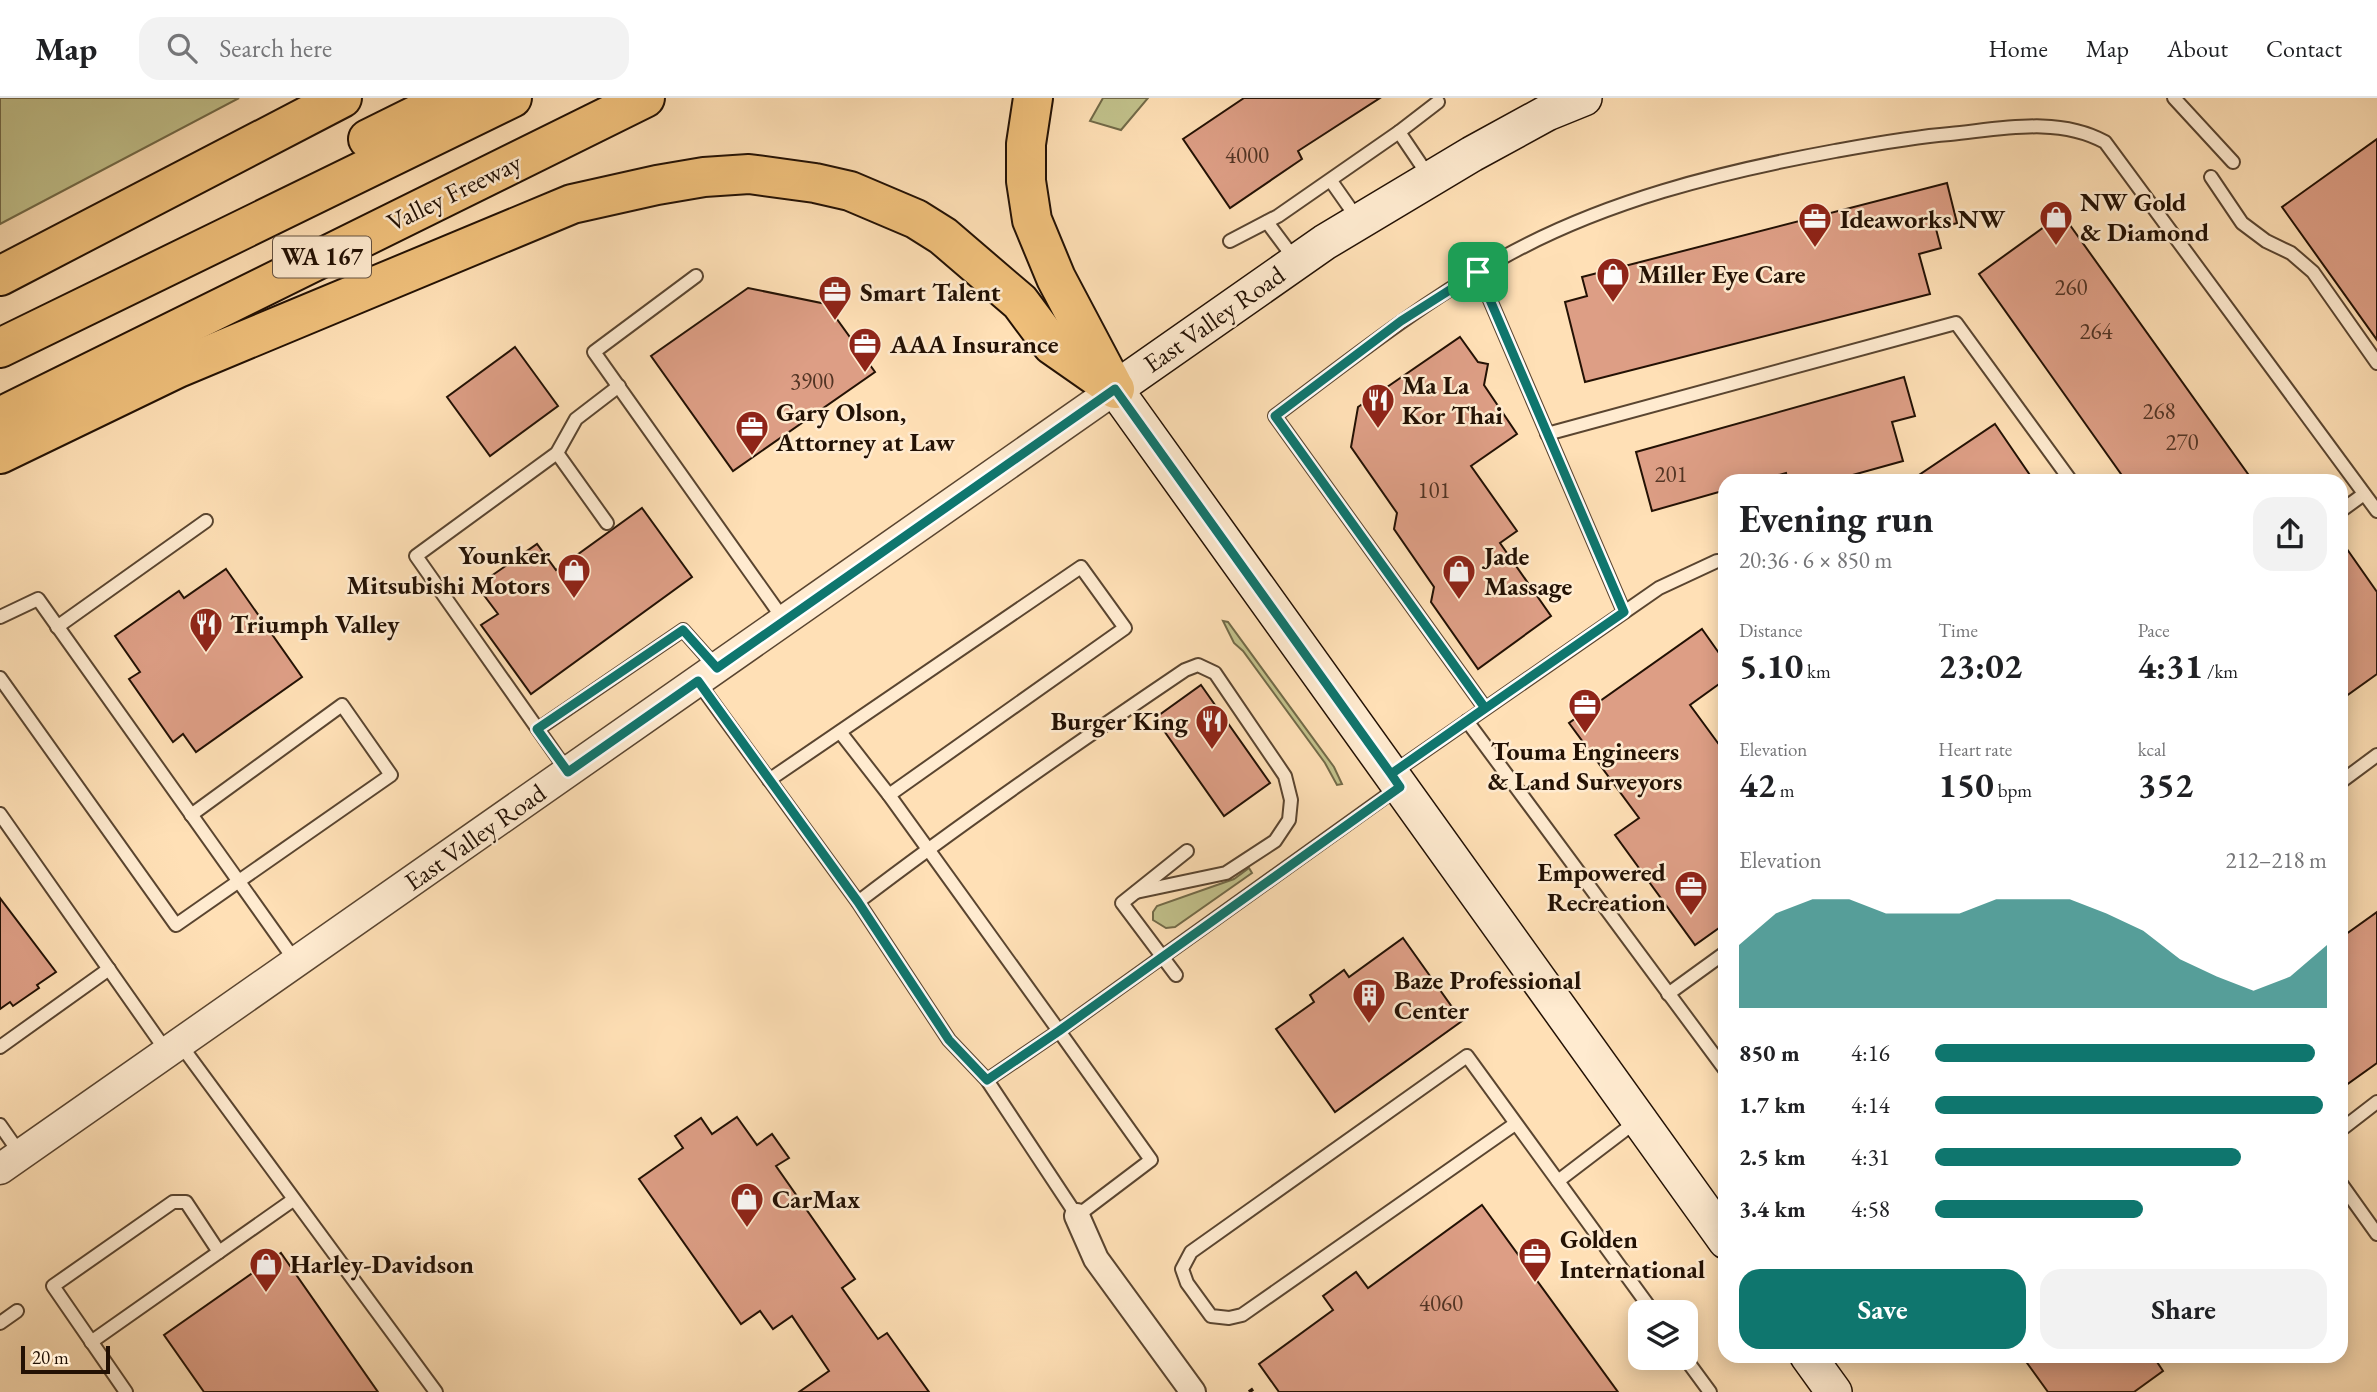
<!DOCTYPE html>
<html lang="en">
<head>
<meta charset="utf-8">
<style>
  body { margin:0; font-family:"EB Garamond",serif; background:#f2f2f2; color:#202124; height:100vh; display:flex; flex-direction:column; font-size:26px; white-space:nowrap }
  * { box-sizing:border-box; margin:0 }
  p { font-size:23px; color:#757577 }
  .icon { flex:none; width:38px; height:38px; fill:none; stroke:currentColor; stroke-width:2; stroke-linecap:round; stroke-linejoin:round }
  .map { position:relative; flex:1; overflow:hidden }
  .details { position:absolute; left:1718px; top:376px; width:630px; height:889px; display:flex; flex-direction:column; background:#fff; border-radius:21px; box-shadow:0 4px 18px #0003 }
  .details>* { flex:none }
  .fabs { position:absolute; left:1628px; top:1202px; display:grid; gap:14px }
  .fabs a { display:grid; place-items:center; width:70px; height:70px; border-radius:14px; background:#fff; box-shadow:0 4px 18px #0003; font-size:35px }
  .scale { position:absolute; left:21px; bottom:18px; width:89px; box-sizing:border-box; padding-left:7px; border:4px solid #231104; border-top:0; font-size:19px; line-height:24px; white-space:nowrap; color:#231104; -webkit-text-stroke:5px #ffebd0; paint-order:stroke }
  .pin { position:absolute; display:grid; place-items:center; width:60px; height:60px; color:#fff; margin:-30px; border-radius:14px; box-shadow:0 4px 10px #0006 }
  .round { display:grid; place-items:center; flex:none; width:74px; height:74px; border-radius:21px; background:#f2f2f2 }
  .overview { display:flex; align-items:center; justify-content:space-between; height:119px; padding:0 21px }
  h1 { font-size:38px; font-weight:700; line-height:52px }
  .figures { display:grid; grid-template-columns:repeat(3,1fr); gap:10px; height:119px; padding:7px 21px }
  .figures div { display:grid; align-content:center }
  .figures b { font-size:35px; font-weight:700 }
  .figures small { font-size:19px; font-weight:400 }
  .figures p { font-size:19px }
  .chart { height:196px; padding:14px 21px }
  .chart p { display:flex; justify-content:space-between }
  .chart svg { width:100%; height:126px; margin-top:7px; fill:#0f766e; opacity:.7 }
  .cta { display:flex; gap:14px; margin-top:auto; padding:14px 21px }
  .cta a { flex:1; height:80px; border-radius:21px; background:#0f766e; color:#fff; font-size:28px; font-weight:700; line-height:80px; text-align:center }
  .cta a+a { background:#f2f2f2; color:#202124 }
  ul { padding:0 21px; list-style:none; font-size:23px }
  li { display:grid; grid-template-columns:112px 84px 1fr; align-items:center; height:52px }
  li i { height:18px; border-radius:9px; background:#0f766e }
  header { display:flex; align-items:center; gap:42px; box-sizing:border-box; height:98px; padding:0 35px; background:#fff; border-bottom:2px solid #e0e0e0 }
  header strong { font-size:33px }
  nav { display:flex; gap:38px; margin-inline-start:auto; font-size:24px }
  .search { width:490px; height:63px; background:#f2f2f2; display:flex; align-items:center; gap:18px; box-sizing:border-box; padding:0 24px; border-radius:21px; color:#757577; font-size:26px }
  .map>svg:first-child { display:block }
  .green { fill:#c2c28c; stroke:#726a48; stroke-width:2 }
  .building { fill:#dd9e85; stroke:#231104; stroke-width:2 }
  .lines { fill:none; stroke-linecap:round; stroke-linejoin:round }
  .service-casing { stroke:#5a4530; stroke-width:16 }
  .minor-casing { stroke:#5a4530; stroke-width:28 }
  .tertiary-casing { stroke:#5a4530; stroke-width:33 }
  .secondary-casing { stroke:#231104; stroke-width:38 }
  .motorway-casing { stroke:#231104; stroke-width:42 }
  .service { stroke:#ffebd0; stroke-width:12 }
  .minor { stroke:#ffebd0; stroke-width:24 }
  .tertiary { stroke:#ffebd0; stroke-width:30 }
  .secondary { stroke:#ffebd0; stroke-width:35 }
  .motorway { stroke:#f0c07b; stroke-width:38 }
  .rail { stroke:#231104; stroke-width:5; stroke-dasharray:12 12; stroke-linecap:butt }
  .route-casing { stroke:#fff; stroke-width:14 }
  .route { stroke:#0f766e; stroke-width:9 }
  .labels { text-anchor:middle; stroke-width:5; stroke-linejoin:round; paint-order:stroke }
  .number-label { font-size:23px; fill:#523424 }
  .shield { fill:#ffebd0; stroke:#655241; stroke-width:2 }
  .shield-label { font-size:24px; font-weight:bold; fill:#231104 }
  .street-label { font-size:26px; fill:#231104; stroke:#ffebd0 }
  .poi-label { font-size:26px; font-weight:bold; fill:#231104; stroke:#ffebd0; text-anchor:start }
</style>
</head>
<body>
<header>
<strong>Map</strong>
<div class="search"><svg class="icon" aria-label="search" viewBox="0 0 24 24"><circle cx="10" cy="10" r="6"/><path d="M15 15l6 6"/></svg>Search here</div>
<nav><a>Home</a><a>Map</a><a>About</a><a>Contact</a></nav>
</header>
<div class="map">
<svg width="2377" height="1294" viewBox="0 0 2377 1294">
  <rect width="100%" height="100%" fill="#ffe0b6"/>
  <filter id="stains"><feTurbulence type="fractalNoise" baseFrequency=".00286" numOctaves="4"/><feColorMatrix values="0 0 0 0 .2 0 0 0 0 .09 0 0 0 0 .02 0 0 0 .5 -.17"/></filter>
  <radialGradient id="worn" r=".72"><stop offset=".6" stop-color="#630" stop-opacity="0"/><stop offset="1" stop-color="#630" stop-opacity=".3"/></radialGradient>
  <g class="green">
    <path d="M0,0H239L0,126Z"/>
    <path d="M1103,0H1148L1121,32L1090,23Z"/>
    <path d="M1223,523L1228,524L1334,669L1342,686L1337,687L1325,665L1243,553L1234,545Z"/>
    <path d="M1249,770L1252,775L1175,829L1166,830L1153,822V814L1157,808L1234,781Z"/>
  </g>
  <g class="building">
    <path d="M1244,0H1380L1298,53L1302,61L1230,110L1183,41Z"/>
    <path d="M2377,41V242L2282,109Z"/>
    <path d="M1947,85L1957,125L1936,131L1941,150L1919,156L1930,196L1585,284L1565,204L1587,198L1582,179Z"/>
    <path d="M2062,116L2253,383H2126L1979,176Z"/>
    <path d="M748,190L826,206L875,274L733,373L651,258Z"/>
    <path d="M1460,239L1478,264L1488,266L1484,287L1517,336L1471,368L1517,433L1500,445L1551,518L1478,571L1431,504L1434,489L1394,431L1397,415L1351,349L1358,309Z"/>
    <path d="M515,249L558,308L490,358L447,299Z"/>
    <path d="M1904,279L1915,318L1892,324L1903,363L1831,383H1788L1786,375L1757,383H1726V392L1652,413L1636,354Z"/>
    <path d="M1995,326L2034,383H1910Z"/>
    <path d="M642,410L692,479L531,596L481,527L498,516L477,488L537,446L556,472Z"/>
    <path d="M2342,444L2377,494V576L2342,601Z"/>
    <path d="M226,471L302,579L196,654L183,636L173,644L129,581L140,574L115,538L179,493L184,500Z"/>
    <path d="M1702,531L1726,565V581L1690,607L1726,656V825L1695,847L1615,737L1639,720L1569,625Z"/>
    <path d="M1201,587L1270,685L1224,718L1155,620Z"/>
    <path d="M0,800L56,874L37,887L39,890L13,908L10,904L0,911Z"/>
    <path d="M2377,814V965L2342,990V839Z"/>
    <path d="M1403,840L1462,923L1335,1014L1276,931L1314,904L1310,897L1344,872L1349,879Z"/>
    <path d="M737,1019L757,1047L772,1036L789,1060L776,1068L855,1181L842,1190L878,1241L887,1235L929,1294H799L829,1273L792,1218L773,1231L760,1213L741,1226L639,1081L683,1050L675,1038L701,1020L712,1036Z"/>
    <path d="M1482,1107L1618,1294H1279L1259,1266L1333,1212L1323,1198L1356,1174L1368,1190Z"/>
    <path d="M281,1155L378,1294H204L164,1237Z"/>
    <path d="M2022,1258H2153L2163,1273L2134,1294H2048Z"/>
  </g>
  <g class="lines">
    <defs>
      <g id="service">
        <path d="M2174,0L2233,64"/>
        <path d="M1399,34L1438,4"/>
        <path d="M2211,79L2242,125L2266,143L2291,155L2313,174L2377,265"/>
        <path d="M1331,83L1359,123"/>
        <path d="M1267,124L1296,163"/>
        <path d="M1230,143L1278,118L1399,34L1430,80"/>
        <path d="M1478,174L1624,514"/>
        <path d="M696,178L594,254L784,522"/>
        <path d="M1547,336L1956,225L2071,383"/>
        <path d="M557,355L607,425"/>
        <path d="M2342,412L2364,396"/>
        <path d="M0,519L38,501L296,864"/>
        <path d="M57,529L206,423"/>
        <path d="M0,580L176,827L391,677L342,607L191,717"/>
        <path d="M698,584L858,804L949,942L987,982L1077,1118L1151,1062L1059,933L1399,689"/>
        <path d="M1485,610L1275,318C1348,263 1420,206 1500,161C1603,103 1720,74 1835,53C1874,46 1912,39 1950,36C2001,31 2058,18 2105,44L2377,413"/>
        <path d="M1467,623L1726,973"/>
        <path d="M538,631L683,532L716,569"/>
        <path d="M840,634L889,697L1059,933L987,982"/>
        <path d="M568,674L416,458L557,355L576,321L619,288"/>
        <path d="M1394,674L1659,490L1717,463H1726"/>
        <path d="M769,682L1081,469L1125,530L889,697"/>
        <path d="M2342,683L2377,657"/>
        <path d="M0,716L167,954"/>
        <path d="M858,804C964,723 1074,647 1185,572L1198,567L1215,575L1285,678L1291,702L1289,722L1275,743L1226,775L1136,794"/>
        <path d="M1176,877L1122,805L1187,753"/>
        <path d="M1668,896L1726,854"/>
        <path d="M180,946L436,1294"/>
        <path d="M0,949L109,871"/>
        <path d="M1515,1026L1242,1217L1229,1220L1211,1218L1187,1185L1182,1171L1191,1154L1467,958L1653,1214"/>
        <path d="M0,1027L21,1057"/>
        <path d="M2342,1031L2377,1004"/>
        <path d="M1558,1083L1638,1022"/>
        <path d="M2342,1087L2377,1136"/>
        <path d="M0,1225L17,1213"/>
        <path d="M91,1244L293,1102"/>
        <path d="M1685,1260L1710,1294"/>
        <path d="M126,1294L53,1188L173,1104H186L219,1154"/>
      </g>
      <path id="minor" d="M1077,1118L1096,1161L1193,1294"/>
      <path id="tertiary" d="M0,1071L1115,291"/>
      <g id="secondary">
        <path d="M1584,0L1547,15L1472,56L1325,144L1115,291L1726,1143"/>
        <path d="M1808,1258L1834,1294"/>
      </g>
      <g id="motorway">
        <path d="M1033,0L1026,46V83L1032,122L1056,180L1112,286"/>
        <path d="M368,41L451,0"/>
        <path d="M0,178L342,0"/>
        <path d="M0,250L512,0"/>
        <path d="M0,319L645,0"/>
        <path d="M0,356L178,270L572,106L657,87L704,79L749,76L815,85L850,93L916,121L943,138L1020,204L1052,247L1115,291"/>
      </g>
    </defs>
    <use href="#service" class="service-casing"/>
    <use href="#minor" class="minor-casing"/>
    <use href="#tertiary" class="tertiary-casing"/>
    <use href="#secondary" class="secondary-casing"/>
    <use href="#motorway" class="motorway-casing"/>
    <use href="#service" class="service"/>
    <use href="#minor" class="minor"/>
    <use href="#tertiary" class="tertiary"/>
    <use href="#secondary" class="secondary"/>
    <use href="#motorway" class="motorway"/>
    <path class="rail" d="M1250,1291L1252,1294"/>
  </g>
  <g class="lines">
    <defs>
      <path id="route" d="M1478,174L1624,514L1391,676L1115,291L717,570L683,532L537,631L568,674L698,583L858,804L949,942L987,982L1059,933L1400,689L1391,676L1485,610L1275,318L1401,223L1478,174"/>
    </defs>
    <use href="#route" class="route-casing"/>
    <use href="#route" class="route"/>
  </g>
  <defs>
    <symbol id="shop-pin" viewBox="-11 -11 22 30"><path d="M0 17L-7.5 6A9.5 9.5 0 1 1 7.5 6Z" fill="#8f2418" stroke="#ffebd0"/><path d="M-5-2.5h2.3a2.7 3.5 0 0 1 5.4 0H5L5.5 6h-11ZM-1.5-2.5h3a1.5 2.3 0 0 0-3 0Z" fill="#fff"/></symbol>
    <symbol id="office-pin" viewBox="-11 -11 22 30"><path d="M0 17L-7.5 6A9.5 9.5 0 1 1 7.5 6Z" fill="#8f2418" stroke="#ffebd0"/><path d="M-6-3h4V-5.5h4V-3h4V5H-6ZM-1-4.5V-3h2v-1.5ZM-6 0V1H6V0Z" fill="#fff"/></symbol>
    <symbol id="restaurant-pin" viewBox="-11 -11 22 30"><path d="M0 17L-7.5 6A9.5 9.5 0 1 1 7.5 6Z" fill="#8f2418" stroke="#ffebd0"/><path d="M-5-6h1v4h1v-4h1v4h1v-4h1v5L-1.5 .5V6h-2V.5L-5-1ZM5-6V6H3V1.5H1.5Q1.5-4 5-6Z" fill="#fff"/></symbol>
    <symbol id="building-pin" viewBox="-11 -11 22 30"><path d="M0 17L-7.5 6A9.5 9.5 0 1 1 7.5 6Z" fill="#8f2418" stroke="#ffebd0"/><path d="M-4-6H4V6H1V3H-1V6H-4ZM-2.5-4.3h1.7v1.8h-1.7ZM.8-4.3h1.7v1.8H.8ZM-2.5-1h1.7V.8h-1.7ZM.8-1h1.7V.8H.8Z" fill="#fff"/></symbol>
  </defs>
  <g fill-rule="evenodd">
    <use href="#shop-pin" x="2037" y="100" width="38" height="52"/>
    <use href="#office-pin" x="1796" y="102" width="38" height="52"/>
    <use href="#shop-pin" x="1594" y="157" width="38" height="52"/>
    <use href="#office-pin" x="816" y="175" width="38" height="52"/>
    <use href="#office-pin" x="846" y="227" width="38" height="52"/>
    <use href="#restaurant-pin" x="1359" y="283" width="38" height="52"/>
    <use href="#office-pin" x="733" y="310" width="38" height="52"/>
    <use href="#shop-pin" x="555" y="453" width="38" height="52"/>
    <use href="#shop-pin" x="1440" y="454" width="38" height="52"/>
    <use href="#restaurant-pin" x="187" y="507" width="38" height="52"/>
    <use href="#office-pin" x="1566" y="588" width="38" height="52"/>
    <use href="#restaurant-pin" x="1193" y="604" width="38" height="52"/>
    <use href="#office-pin" x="1672" y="770" width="38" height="52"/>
    <use href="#building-pin" x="1350" y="878" width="38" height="52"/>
    <use href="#shop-pin" x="728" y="1082" width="38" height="52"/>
    <use href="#office-pin" x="1516" y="1137" width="38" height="52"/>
    <use href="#shop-pin" x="247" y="1147" width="38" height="52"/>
  </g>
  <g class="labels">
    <g class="number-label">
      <text x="1247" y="65">4000</text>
      <text x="2071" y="197">260</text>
      <text x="2096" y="241">264</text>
      <text x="812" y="291">3900</text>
      <text x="2159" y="321">268</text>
      <text x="2182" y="352">270</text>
      <text x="1671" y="384">201</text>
      <text x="1434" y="400">101</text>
      <text x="1441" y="1213">4060</text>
    </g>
    <rect class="shield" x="273" y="138.5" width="98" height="41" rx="5"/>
    <g class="shield-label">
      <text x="322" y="167">WA 167</text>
    </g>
    <g class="street-label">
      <text transform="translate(454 94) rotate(-26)" y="9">Valley Freeway</text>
      <text transform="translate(1214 221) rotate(-35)" y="9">East Valley Road</text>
      <text transform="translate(475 739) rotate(-35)" y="9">East Valley Road</text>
    </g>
    <g class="poi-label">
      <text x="2080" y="113">NW Gold<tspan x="2080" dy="30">&amp; Diamond</tspan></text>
      <text x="1840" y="130">Ideaworks NW</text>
      <text x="1638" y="185">Miller Eye Care</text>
      <text x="860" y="203">Smart Talent</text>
      <text x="890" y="255">AAA Insurance</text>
      <text x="1402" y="296">Ma La<tspan x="1402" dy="30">Kor Thai</tspan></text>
      <text x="776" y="323">Gary Olson,<tspan x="776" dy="30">Attorney at Law</tspan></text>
      <text x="550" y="466" text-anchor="end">Younker<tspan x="550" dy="30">Mitsubishi Motors</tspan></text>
      <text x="1484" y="467">Jade<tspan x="1484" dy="30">Massage</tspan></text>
      <text x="230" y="535">Triumph Valley</text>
      <text x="1188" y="632" text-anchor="end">Burger King</text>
      <text x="1585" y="662" text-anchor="middle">Touma Engineers<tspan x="1585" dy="30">&amp; Land Surveyors</tspan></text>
      <text x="1666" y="783" text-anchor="end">Empowered<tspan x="1666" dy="30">Recreation</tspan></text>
      <text x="1394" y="891">Baze Professional<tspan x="1394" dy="30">Center</tspan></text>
      <text x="772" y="1110">CarMax</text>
      <text x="1560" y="1150">Golden<tspan x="1560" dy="30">International</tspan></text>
      <text x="290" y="1175">Harley-Davidson</text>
    </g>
  </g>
  <rect width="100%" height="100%" filter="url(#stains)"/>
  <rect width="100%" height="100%" fill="url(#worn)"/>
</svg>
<div class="fabs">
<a><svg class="icon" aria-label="layers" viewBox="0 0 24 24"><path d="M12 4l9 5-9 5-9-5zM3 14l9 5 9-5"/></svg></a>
</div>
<div class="scale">20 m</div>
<div class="pin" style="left:1478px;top:174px;background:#1e9e55"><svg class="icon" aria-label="arrive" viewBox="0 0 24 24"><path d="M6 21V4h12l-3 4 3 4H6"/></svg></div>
<section class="details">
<div class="overview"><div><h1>Evening run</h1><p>20:36 · 6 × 850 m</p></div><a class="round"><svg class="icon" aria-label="share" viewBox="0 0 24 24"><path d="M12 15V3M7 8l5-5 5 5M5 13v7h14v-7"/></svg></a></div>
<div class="figures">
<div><p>Distance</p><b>5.10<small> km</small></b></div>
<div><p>Time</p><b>23:02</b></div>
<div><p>Pace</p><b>4:31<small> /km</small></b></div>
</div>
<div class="figures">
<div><p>Elevation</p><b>42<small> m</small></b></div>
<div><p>Heart rate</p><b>150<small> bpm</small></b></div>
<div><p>kcal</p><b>352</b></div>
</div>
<div class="chart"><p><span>Elevation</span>212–218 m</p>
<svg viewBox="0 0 160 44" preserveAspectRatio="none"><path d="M0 44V22L10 11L20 6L30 6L40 11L50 11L60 11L70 6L80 6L90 6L100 11L110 17L120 27L130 33L140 38L150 33L160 22V44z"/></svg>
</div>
<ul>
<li><b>850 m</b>4:16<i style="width:97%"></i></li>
<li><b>1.7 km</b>4:14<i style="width:99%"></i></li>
<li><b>2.5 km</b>4:31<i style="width:78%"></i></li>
<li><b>3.4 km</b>4:58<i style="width:53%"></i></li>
</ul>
<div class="cta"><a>Save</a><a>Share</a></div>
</section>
</div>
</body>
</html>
